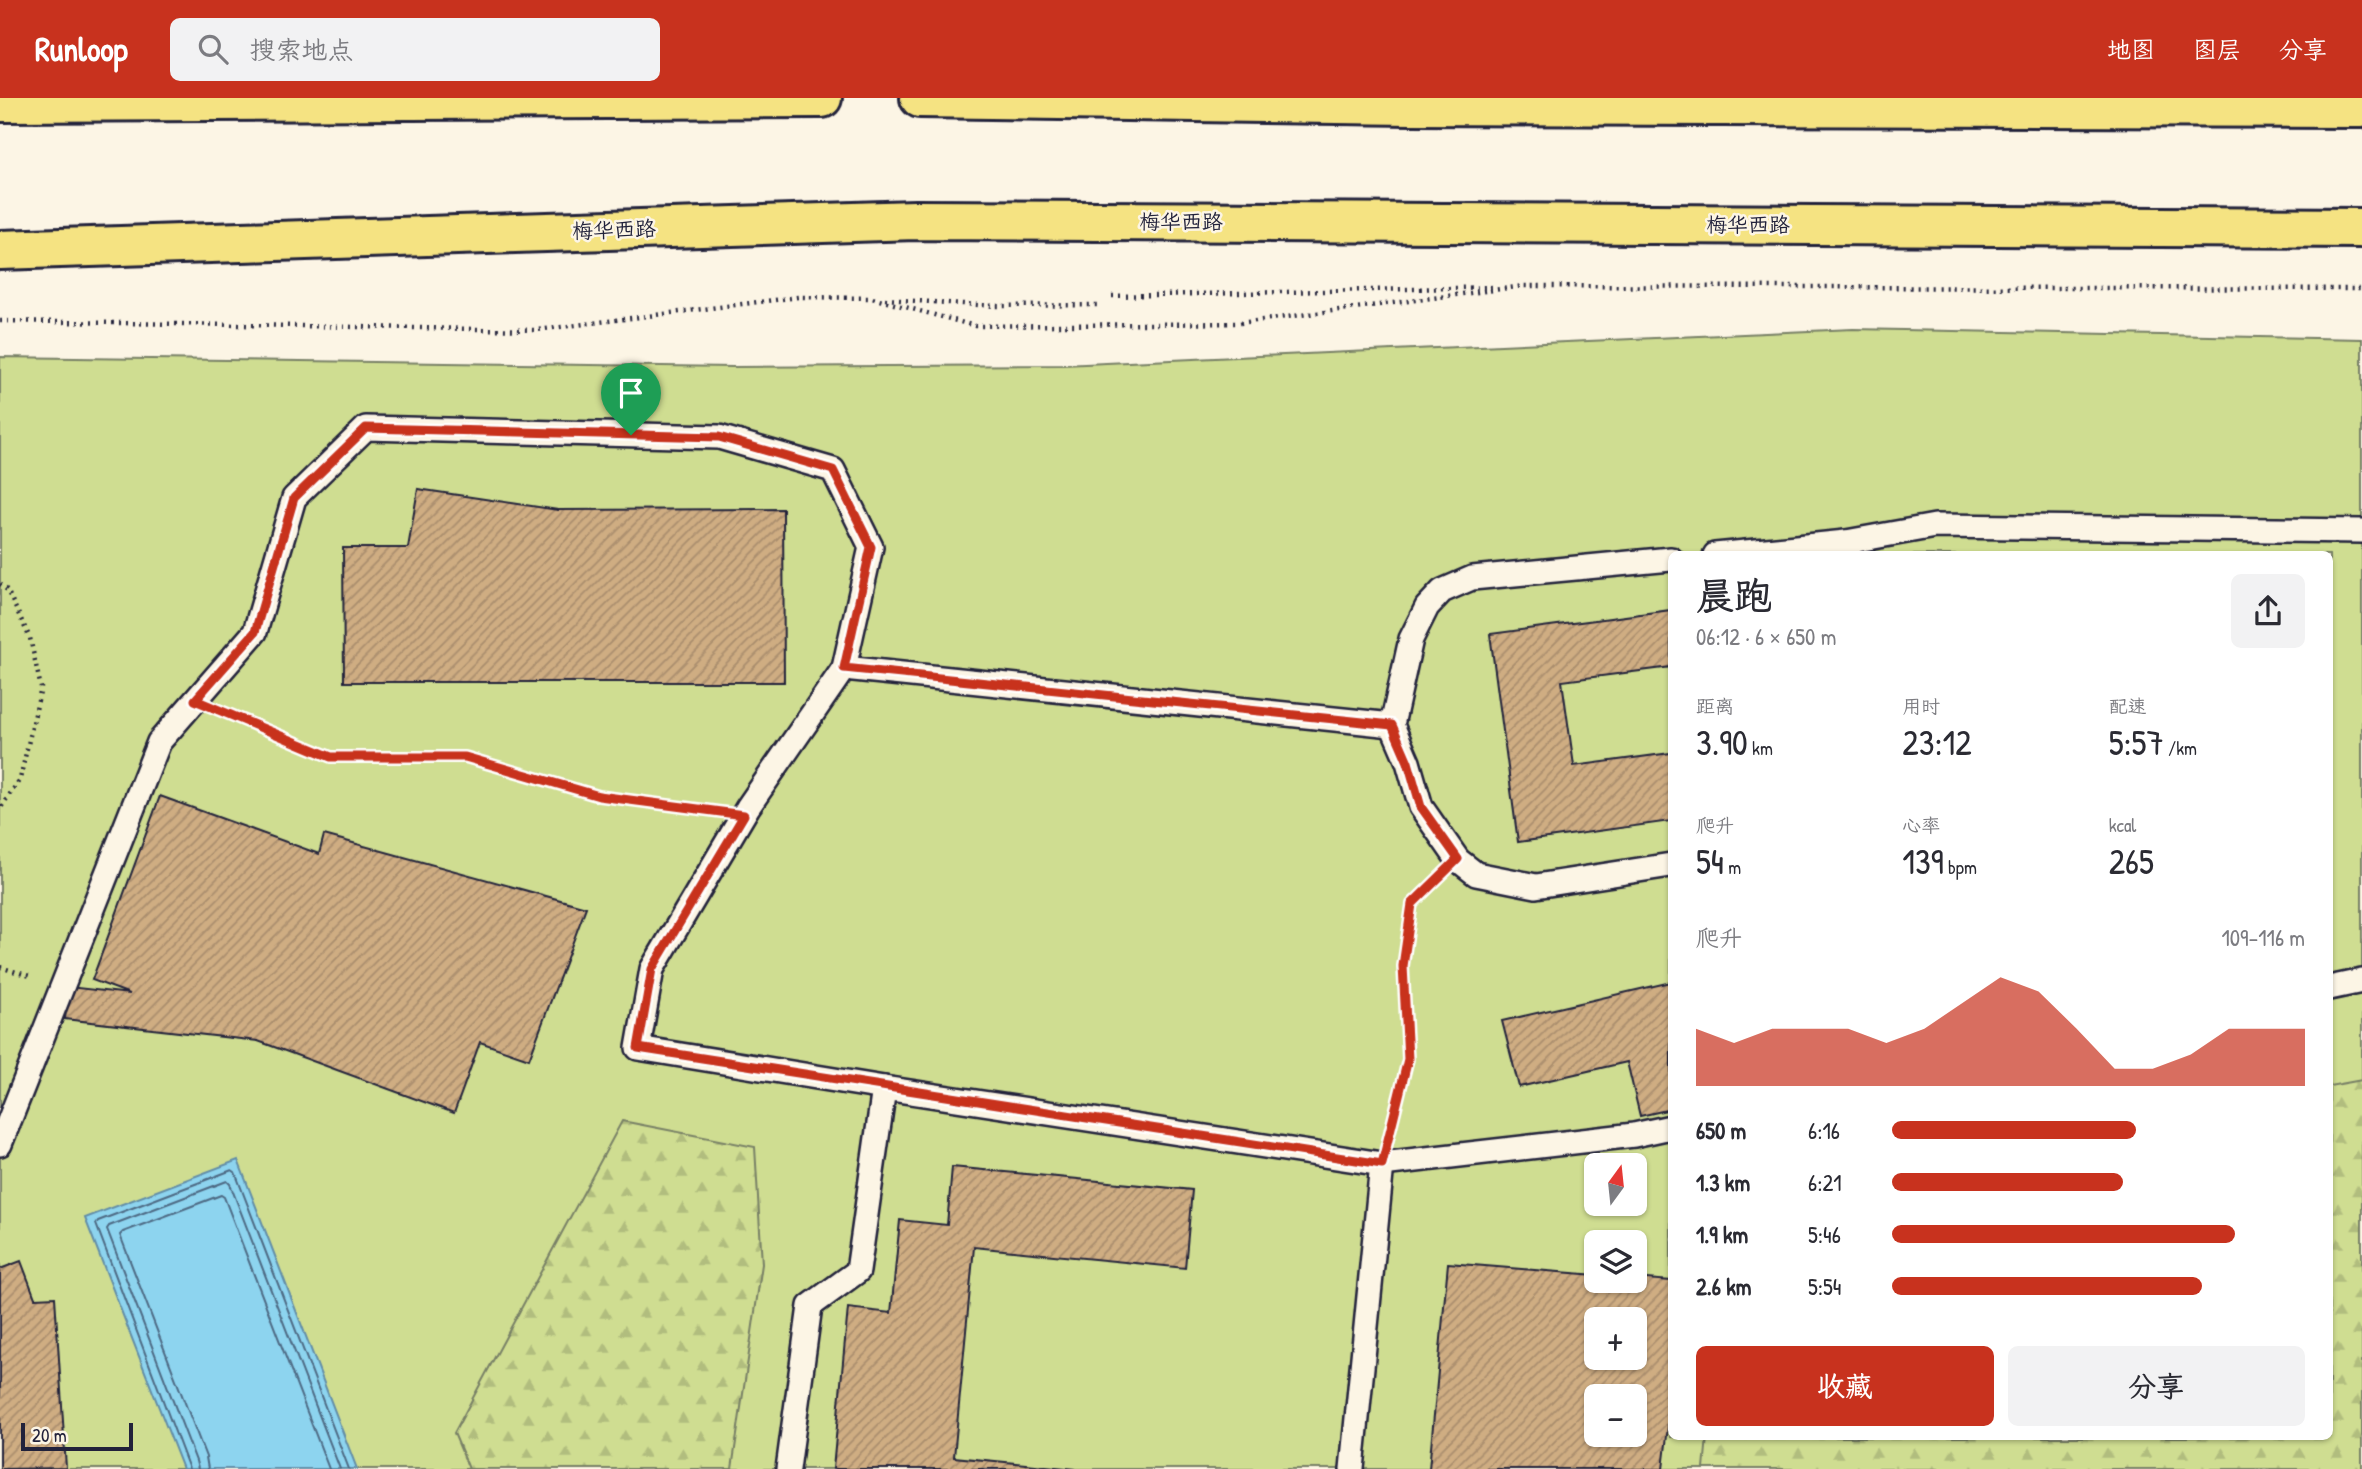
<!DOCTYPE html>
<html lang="zh">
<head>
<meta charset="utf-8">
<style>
  body { margin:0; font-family:"Patrick Hand","LXGW WenKai TC",sans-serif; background:#f2f2f3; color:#2b2b33; height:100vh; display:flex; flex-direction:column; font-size:26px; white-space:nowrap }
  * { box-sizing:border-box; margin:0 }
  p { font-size:23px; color:#7c7c81 }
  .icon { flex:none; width:38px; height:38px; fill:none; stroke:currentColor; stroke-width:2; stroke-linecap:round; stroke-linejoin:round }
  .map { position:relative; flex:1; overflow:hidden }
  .drawer { position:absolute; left:1668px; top:453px; width:665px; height:889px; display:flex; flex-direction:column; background:#fff; border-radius:10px; box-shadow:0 2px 5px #0004 }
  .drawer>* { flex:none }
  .needle { width:46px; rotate:15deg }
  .buttons { position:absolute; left:1584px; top:1055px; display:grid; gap:14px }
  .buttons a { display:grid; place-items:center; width:63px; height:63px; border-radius:10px; background:#fff; box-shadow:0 2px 5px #0004; font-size:35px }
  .scale { position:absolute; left:21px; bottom:18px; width:112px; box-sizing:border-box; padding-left:7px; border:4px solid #22223b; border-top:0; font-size:19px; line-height:24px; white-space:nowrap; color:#22223b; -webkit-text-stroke:5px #fcf5e5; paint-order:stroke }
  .pin { position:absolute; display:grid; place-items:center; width:60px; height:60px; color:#fff; margin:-72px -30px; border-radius:50% 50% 50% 0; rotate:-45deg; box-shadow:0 0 7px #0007 }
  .pin .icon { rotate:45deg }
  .round { display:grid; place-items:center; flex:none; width:74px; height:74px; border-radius:10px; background:#f2f2f3 }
  .summary { display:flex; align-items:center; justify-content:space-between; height:119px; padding:0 28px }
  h1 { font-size:38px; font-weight:600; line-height:52px }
  .stats { display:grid; grid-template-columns:repeat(3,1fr); gap:10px; height:119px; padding:7px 28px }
  .stats div { display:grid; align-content:center }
  .stats b { font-size:35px; font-weight:600 }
  .stats small { font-size:19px; font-weight:400 }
  .stats p { font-size:19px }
  .chart { height:196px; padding:14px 28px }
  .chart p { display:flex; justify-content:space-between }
  .chart svg { width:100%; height:126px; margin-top:7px; fill:#c8321e; opacity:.7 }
  .button { display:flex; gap:14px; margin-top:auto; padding:14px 28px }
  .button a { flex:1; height:80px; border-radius:10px; background:#c8321e; color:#fff; font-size:28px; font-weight:600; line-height:80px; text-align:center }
  .button a+a { background:#f2f2f3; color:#2b2b33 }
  ul { padding:0 28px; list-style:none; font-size:23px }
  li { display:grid; grid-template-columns:112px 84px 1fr; align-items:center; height:52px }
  li i { height:18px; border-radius:9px; background:#c8321e }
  header { display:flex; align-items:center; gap:42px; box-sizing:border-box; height:98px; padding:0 35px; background:#c8321e; color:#fff }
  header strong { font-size:33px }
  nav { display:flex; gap:38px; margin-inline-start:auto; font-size:24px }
  .search { width:490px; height:63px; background:#f2f2f3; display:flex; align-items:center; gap:18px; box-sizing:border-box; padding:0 24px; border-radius:10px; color:#7c7c81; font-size:26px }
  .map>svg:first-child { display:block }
  .grass { fill:#cfdd91; stroke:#788066; stroke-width:2; fill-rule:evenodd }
  .forest { fill:url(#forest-firs); stroke:#788066; stroke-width:2 }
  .water { fill:#8dd4ef; stroke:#628da7; stroke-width:2 }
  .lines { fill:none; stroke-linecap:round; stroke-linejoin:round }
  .shore { stroke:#4d6983; stroke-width:2 }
  .building { fill:url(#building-hatch); stroke:#22223b; stroke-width:2; fill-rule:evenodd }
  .service-casing { stroke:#22223b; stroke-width:28 }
  .primary-casing { stroke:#22223b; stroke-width:44 }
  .path { stroke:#22223b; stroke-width:4.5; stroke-dasharray:2 5; stroke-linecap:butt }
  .service { stroke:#fcf5e5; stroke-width:23 }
  .primary { stroke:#f5e382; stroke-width:38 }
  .route-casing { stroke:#fff; stroke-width:14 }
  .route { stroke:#c8321e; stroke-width:9 }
  .labels { text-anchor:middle; stroke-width:5; stroke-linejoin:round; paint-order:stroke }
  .street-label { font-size:21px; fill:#22223b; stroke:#fcf5e5 }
</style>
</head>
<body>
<header>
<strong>Runloop</strong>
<div class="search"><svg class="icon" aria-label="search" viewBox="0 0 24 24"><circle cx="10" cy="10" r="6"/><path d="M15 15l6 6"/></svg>搜索地点</div>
<nav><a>地图</a><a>图层</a><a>分享</a></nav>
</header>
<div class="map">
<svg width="2362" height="1371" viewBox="0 0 2362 1371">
  <defs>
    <pattern id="forest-firs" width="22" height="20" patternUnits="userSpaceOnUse" patternTransform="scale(1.75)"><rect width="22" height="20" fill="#cfdd91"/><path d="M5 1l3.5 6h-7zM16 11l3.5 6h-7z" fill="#b1bd7e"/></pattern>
    <pattern id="building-hatch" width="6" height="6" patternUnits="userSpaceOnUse" patternTransform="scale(1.75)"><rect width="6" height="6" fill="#cfad82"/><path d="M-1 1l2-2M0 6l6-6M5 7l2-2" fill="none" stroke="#a88c6c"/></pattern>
  </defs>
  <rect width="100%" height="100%" fill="#fcf5e5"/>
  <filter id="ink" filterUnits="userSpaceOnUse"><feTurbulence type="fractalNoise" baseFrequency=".0143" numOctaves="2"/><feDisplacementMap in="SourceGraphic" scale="14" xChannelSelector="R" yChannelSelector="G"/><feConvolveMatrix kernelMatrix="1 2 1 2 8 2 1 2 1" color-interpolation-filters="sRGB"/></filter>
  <g filter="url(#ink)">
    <path class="grass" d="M1853,231L2362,241V1371H0V259L733,269L1063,267ZM1671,457H2329V1339H1671ZM1596,1068H1634V1106H1596ZM1596,1144H1634V1183H1596ZM1596,1222H1634V1260H1596ZM1596,1298H1634V1337H1596Z"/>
    <g class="forest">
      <path d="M2362,982V1371H1704L1707,1339H2329V988Z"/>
      <path d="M622,1023L755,1049L762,1166L732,1371H469L454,1335Z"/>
    </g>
    <path class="water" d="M238,1062L357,1371H183L85,1120Z"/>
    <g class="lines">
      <g class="shore">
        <path d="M189,1371L96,1126L98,1123L232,1072L235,1074L349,1371"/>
        <path d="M198,1371L196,1363L107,1131L109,1128L227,1083L230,1086L340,1371"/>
        <path d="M208,1371L206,1359L120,1137L123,1134L221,1097L224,1099L329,1371"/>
      </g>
    </g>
    <g class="building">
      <path d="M418,391L558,412L783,411L784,584H344L343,450H408Z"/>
      <path d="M1671,512V569L1562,583L1574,668L1671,655V723L1518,744L1490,536Z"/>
      <path d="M160,698L319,756L324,737L586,809L529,961L480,944L454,1015L258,943L65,921L69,889L130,896L92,882Z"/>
      <path d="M1671,884V1011L1640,1018L1627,964L1519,989L1502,923Z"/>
      <path d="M952,1069L1192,1092L1185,1170L974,1149L954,1359L1076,1371H833L848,1210L891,1215L900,1122L947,1127Z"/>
      <path d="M21,1163L35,1200L55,1199L66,1370L0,1371V1171Z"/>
      <path d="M1448,1165L1596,1177V1183H1634V1180L1671,1183V1304L1663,1371H1429ZM1596,1222H1634V1260H1596ZM1596,1298H1634V1337H1596Z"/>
    </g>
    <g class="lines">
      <defs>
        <g id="service">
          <path d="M1846,444L1935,428L2362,433"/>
          <path d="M1715,457L1846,444L1849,457"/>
          <path d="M1671,461L1472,480L1442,493L1427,509L1411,541L1392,627L1408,664L1421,709L1458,762L1476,776L1536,788L1671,767"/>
          <path d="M844,570L1392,627"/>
          <path d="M2329,890L2362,883"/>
          <path d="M0,1046L159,644L255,534L294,400L366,330L719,339L833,372L871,449L844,570L748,709L652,871L638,950L884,990"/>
          <path d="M788,1371L810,1208L858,1173L884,990L1382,1066L1634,1037L1671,1029"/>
          <path d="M1352,1371L1382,1066"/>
        </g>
        <g id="primary">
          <path d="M920,0L1411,7L2362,10"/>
          <path d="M0,4L822,0"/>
          <path d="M0,152L915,122L2362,130"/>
        </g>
      </defs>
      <use href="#service" class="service-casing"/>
      <use href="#primary" class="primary-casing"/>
      <g class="path">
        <path d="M1112,198L1496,189"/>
        <path d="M885,201L995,208L1101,207"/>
        <path d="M0,223L537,232L798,199L872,200L975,228L1240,225L1524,188L2362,191"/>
        <path d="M0,486L7,492L30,540L41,590L20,681L0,711"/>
        <path d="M225,615L332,659H465L599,698L712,713"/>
        <path d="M0,869L33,879"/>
        <path d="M1389,1036L1408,961L1403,868L1412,806L1437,782"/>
      </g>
      <use href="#service" class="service"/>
      <use href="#primary" class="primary"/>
    </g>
  </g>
  <g class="lines" filter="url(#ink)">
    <defs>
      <path id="route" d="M366,330L719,339L833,372L871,449L844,570L1392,627L1408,664L1421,709L1458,761L1412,806L1403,868L1408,961L1382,1066L638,950L652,871L744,717L599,698L465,659H331L195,602L255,534L294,400Z"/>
    </defs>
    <use href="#route" class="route-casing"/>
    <use href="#route" class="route"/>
  </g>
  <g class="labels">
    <g class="street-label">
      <text x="1181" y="131">梅华西路</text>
      <text x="1748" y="134">梅华西路</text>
      <text transform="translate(614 132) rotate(-2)" y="7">梅华西路</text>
    </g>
  </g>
</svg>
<div class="buttons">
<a><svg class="needle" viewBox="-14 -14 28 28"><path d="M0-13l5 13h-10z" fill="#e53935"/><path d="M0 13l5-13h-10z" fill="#7c7c81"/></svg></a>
<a><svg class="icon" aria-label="layers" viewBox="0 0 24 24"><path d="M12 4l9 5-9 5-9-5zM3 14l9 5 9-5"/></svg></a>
<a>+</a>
<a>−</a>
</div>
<div class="scale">20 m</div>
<div class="pin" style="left:631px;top:337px;background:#1e9e55"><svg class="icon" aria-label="arrive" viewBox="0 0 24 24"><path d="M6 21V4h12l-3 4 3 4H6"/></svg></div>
<section class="drawer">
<div class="summary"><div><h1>晨跑</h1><p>06:12 · 6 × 650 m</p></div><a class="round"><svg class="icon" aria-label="share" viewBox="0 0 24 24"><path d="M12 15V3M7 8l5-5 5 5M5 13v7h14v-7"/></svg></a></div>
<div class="stats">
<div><p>距离</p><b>3.90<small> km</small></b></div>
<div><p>用时</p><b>23:12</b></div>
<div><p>配速</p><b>5:57<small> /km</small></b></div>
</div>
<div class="stats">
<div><p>爬升</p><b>54<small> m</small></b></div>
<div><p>心率</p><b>139<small> bpm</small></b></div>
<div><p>kcal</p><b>265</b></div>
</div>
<div class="chart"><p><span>爬升</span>109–116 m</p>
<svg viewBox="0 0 160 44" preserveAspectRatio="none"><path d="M0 44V24L10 29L20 24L30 24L40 24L50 29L60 24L70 15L80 6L90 11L100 24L110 38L120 38L130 33L140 24L150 24L160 24V44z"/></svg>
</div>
<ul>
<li><b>650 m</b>6:16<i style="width:59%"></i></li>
<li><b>1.3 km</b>6:21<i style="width:56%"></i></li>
<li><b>1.9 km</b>5:46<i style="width:83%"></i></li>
<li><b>2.6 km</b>5:54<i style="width:75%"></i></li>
</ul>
<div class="button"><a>收藏</a><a>分享</a></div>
</section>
</div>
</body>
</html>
